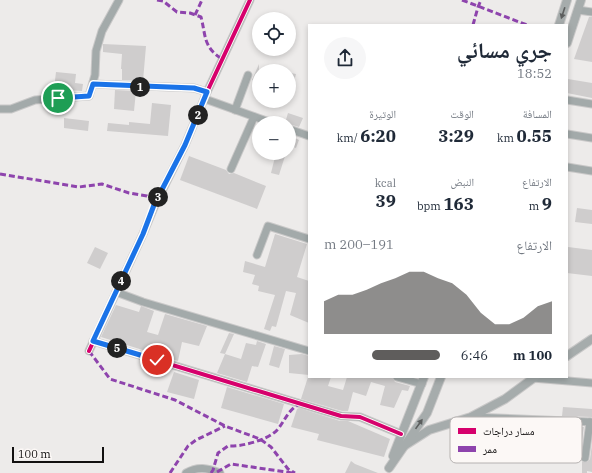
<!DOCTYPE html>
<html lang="ar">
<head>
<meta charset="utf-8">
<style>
  body { margin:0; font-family:"IBM Plex Serif","Noto Naskh Arabic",serif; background:#f6f6f7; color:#1f2937; direction:rtl; height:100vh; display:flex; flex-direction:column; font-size:15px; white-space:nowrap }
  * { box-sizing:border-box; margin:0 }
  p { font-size:13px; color:#747a83 }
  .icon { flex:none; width:22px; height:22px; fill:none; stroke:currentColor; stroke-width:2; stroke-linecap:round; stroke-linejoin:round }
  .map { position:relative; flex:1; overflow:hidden; direction:ltr }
  .panel { position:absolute; left:308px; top:24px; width:260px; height:354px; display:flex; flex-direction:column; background:#fff; border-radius:0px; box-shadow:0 2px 6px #0003; direction:rtl }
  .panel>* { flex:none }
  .controls { position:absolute; left:252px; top:12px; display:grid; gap:8px }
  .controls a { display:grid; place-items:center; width:44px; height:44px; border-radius:50%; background:#fff; box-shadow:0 2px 6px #0003; font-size:20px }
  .scale { position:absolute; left:12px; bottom:10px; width:92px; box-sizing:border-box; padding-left:4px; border:2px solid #121010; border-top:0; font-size:11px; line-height:14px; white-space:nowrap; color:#121010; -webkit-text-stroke:3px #fcf8f6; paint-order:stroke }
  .pin { position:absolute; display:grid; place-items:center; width:34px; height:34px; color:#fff; margin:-17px; border:2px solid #fff; border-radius:50%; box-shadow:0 1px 4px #0007 }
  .km { position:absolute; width:20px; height:20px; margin:-10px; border-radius:50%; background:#222; color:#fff; font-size:11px; line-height:20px; text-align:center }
  .round { display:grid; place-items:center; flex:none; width:42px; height:42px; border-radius:21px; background:#f6f6f7 }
  .overview { display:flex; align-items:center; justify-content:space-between; height:68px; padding:0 16px }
  h1 { font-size:22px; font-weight:700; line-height:30px }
  .figures { display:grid; grid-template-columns:repeat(3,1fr); gap:6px; height:68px; padding:4px 16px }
  .figures div { display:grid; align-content:center }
  .figures b { font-size:17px; font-weight:700 }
  .figures small { font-size:11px; font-weight:400 }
  .figures p { font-size:11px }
  .chart { height:112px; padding:8px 16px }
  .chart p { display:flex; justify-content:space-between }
  .chart svg { width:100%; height:72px; margin-top:4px; fill:#5f5d5c; opacity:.7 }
  ul { padding:0 16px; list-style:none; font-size:13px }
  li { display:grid; grid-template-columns:64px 48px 1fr; align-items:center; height:30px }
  li i { height:10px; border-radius:5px; background:#5f5d5c }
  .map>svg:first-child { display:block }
  .building { fill:#cfcdcd }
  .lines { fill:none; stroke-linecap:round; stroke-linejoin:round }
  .minor-casing { stroke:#c9c8c8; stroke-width:9 }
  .major-casing { stroke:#c9c8c8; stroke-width:10 }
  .minor { stroke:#a3aaaa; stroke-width:7 }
  .major { stroke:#a6acac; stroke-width:8 }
  .quiet { stroke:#8e44ad; stroke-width:3; stroke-dasharray:6 3; stroke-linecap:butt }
  .cycleway-casing { stroke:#fcf8f6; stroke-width:6 }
  .cycleway { stroke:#d6006c; stroke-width:4 }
  .oneway { fill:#5c5e5e }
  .route-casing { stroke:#fff; stroke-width:8 }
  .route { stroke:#1a73e8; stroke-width:5 }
  .key { fill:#fcf8f6; stroke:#b6b2b1; stroke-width:1 }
  .key-label { font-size:11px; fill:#121010 }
</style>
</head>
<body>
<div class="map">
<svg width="592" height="473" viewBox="0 0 592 473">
  <rect width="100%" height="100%" fill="#edebea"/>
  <g class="building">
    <path d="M589,17H592V62L574,59Z"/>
    <path d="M103,44L146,46L143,81L122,80V69H121L122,54L103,52Z"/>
    <path d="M259,64V89L257,93L253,91L257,82L252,80Z"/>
    <path d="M56,72L76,74L75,83L83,84L82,91L54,89Z"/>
    <path d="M291,73L296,74L291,94H289V74L291,75Z"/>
    <path d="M568,79L592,83V98L567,93Z"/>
    <path d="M115,90L136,91L134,111L114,109Z"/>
    <path d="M152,103L171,105L168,136L107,131L108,123L129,125V122L150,124Z"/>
    <path d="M288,113L303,118L299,127L289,124V123H285Z"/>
    <path d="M64,118L89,121L88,131L64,128Z"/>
    <path d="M289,135L299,140L296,148L289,145Z"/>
    <path d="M276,153H286L279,175L271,173Z"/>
    <path d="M189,156L226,170L229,174L234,173L266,186L257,209L180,180Z"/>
    <path d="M577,208L592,210V224L575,222Z"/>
    <path d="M275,234L307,244L297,277L309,281V323L290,315L296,293L286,291L276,327L272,326L270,331L264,329L275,295L258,291L259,286L252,284L255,275L243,272L245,261L265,267Z"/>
    <path d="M95,247L108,253L100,269L87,263Z"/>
    <path d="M568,247L592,250V276L567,273V251Z"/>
    <path d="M116,305L139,312L141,306L154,311L147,332L158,335L165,314L207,326L199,346L182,342L178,361L101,337Z"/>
    <path d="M229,333L234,334L225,354L220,353Z"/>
    <path d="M257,341L266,344L258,367L252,366L247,382L217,373L225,354L241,359L246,343L256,345Z"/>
    <path d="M274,346L285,349L279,368L269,365Z"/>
    <path d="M302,354L309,356V375L289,373V355Z"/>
    <path d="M174,372L199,380L194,399L167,392Z"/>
    <path d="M308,377H331L328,386L343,390L347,377H392L395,382L410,386L408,391L402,390L394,408L380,405L385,386L371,382L366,396L353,392L348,411H342L301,399Z"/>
    <path d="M227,387L284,404L278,424L221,408Z"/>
    <path d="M563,407L592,409V417L562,416Z"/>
    <path d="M299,408L340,421H348L390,439L384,457L317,440L319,434L291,427L297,409Z"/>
    <path d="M580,427H584L580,456H578Z"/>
    <path d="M592,444V472L587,471V473H582V462H587L590,459Z"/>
    <path d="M351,461L355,464L378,473H345Z"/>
  </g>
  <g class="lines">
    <defs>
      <g id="minor">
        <path d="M578,10L592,12"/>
        <path d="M93,84L194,88L207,92"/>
        <path d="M205,99L272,123"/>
        <path d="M567,100L592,104"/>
        <path d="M0,109H11L35,100L89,96L95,75L96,51L102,31L119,0"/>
        <path d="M235,110L248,75"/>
        <path d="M289,129L309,136"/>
        <path d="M567,134L592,138"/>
        <path d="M567,167L592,171"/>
        <path d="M231,169L254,117"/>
        <path d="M257,255L268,226L309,239"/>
        <path d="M116,292L143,302L309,351"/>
        <path d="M93,341L341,416L360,417L401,434"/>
        <path d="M89,351L143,234L155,205L185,145L207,92L250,0"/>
        <path d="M397,377L422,384"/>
        <path d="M533,378L592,383"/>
        <path d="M471,417L592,422"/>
        <path d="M585,458L590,422"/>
        <path d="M186,473C198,466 207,468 220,473"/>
      </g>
      <g id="major">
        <path d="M559,25L567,0"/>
        <path d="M567,43L581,0"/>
        <path d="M567,356L592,339"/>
        <path d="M404,446L429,430L471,417L505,399L535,377"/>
        <path d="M393,456L424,377"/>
        <path d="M389,468L427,413L441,377"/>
      </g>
    </defs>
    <use href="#minor" class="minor-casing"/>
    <use href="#major" class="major-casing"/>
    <use href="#minor" class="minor"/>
    <use href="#major" class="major"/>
    <g class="quiet">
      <path d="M157,0L163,1L177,12L190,13L201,17C206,36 203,47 222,59"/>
      <path d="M462,0L527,25"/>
      <path d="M195,15L202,0"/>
      <path d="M473,25L478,7L481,0"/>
      <path d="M0,174L79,187L102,184L129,193L147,196L155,205"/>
      <path d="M89,351L110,379L175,400L225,426L260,439L271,447L288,469L295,473"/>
      <path d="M217,472L231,464L293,473"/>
      <path d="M170,473L188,446L196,440L225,426"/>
      <path d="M211,473L213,470L218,453L228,446C241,447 269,440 278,429C287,417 287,412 300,403"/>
    </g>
    <defs>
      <g id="cycleway">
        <path d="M93,341L341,416L360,417L401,434"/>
        <path d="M89,351L143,234L155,205L185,145L207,92L250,0"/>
      </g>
    </defs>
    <use href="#cycleway" class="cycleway-casing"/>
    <use href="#cycleway" class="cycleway"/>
  </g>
  <defs><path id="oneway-solid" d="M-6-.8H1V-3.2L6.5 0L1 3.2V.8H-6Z"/></defs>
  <g class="oneway">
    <use href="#oneway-solid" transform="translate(563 13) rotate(108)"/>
    <use href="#oneway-solid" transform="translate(419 424) rotate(-55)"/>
  </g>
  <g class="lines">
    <defs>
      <path id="route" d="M58,98L89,96L93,84L194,88L207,92L185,145L154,205L143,234L93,341L157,360"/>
    </defs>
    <use href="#route" class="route-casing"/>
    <use href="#route" class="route"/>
  </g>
  <rect x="450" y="417" width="132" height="46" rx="6" class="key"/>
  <rect x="458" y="428" width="18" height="6" fill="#d6006c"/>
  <rect x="458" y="446" width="18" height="6" fill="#8e44ad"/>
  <g class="key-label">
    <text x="483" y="435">مسار دراجات</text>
    <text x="483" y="453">ممر</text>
  </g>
</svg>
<div class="controls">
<a><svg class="icon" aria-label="locate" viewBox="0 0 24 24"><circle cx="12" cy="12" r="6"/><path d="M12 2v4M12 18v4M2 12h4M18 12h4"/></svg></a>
<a>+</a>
<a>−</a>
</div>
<div class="scale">100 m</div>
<div class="pin" style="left:58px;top:98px;background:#1e9e55"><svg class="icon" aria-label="arrive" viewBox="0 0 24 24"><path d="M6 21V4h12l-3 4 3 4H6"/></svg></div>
<div class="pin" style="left:157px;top:360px;background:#d93025"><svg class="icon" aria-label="check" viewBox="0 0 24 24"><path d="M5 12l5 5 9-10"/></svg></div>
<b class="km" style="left:140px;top:87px">1</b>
<b class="km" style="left:198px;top:115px">2</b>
<b class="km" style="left:158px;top:197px">3</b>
<b class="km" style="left:121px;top:281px">4</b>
<b class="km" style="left:117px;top:348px">5</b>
<section class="panel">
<div class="overview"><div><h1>جري مسائي</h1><p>18:52</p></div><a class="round"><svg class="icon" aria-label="share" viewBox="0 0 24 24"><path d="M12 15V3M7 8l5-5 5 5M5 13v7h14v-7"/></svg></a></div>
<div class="figures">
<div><p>المسافة</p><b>0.55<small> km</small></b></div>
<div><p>الوقت</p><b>3:29</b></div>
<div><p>الوتيرة</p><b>6:20<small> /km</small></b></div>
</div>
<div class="figures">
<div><p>الارتفاع</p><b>9<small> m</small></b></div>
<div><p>النبض</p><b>163<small> bpm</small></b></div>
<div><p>kcal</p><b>39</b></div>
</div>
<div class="chart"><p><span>الارتفاع</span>191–200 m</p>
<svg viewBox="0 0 160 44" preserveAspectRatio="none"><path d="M0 44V24L10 20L20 20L30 17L40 13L50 10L60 6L70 6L80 10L90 13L100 20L110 31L120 38L130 38L140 34L150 27L160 24V44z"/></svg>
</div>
<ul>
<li><b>100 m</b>6:46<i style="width:59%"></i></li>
</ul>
</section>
</div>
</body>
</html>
